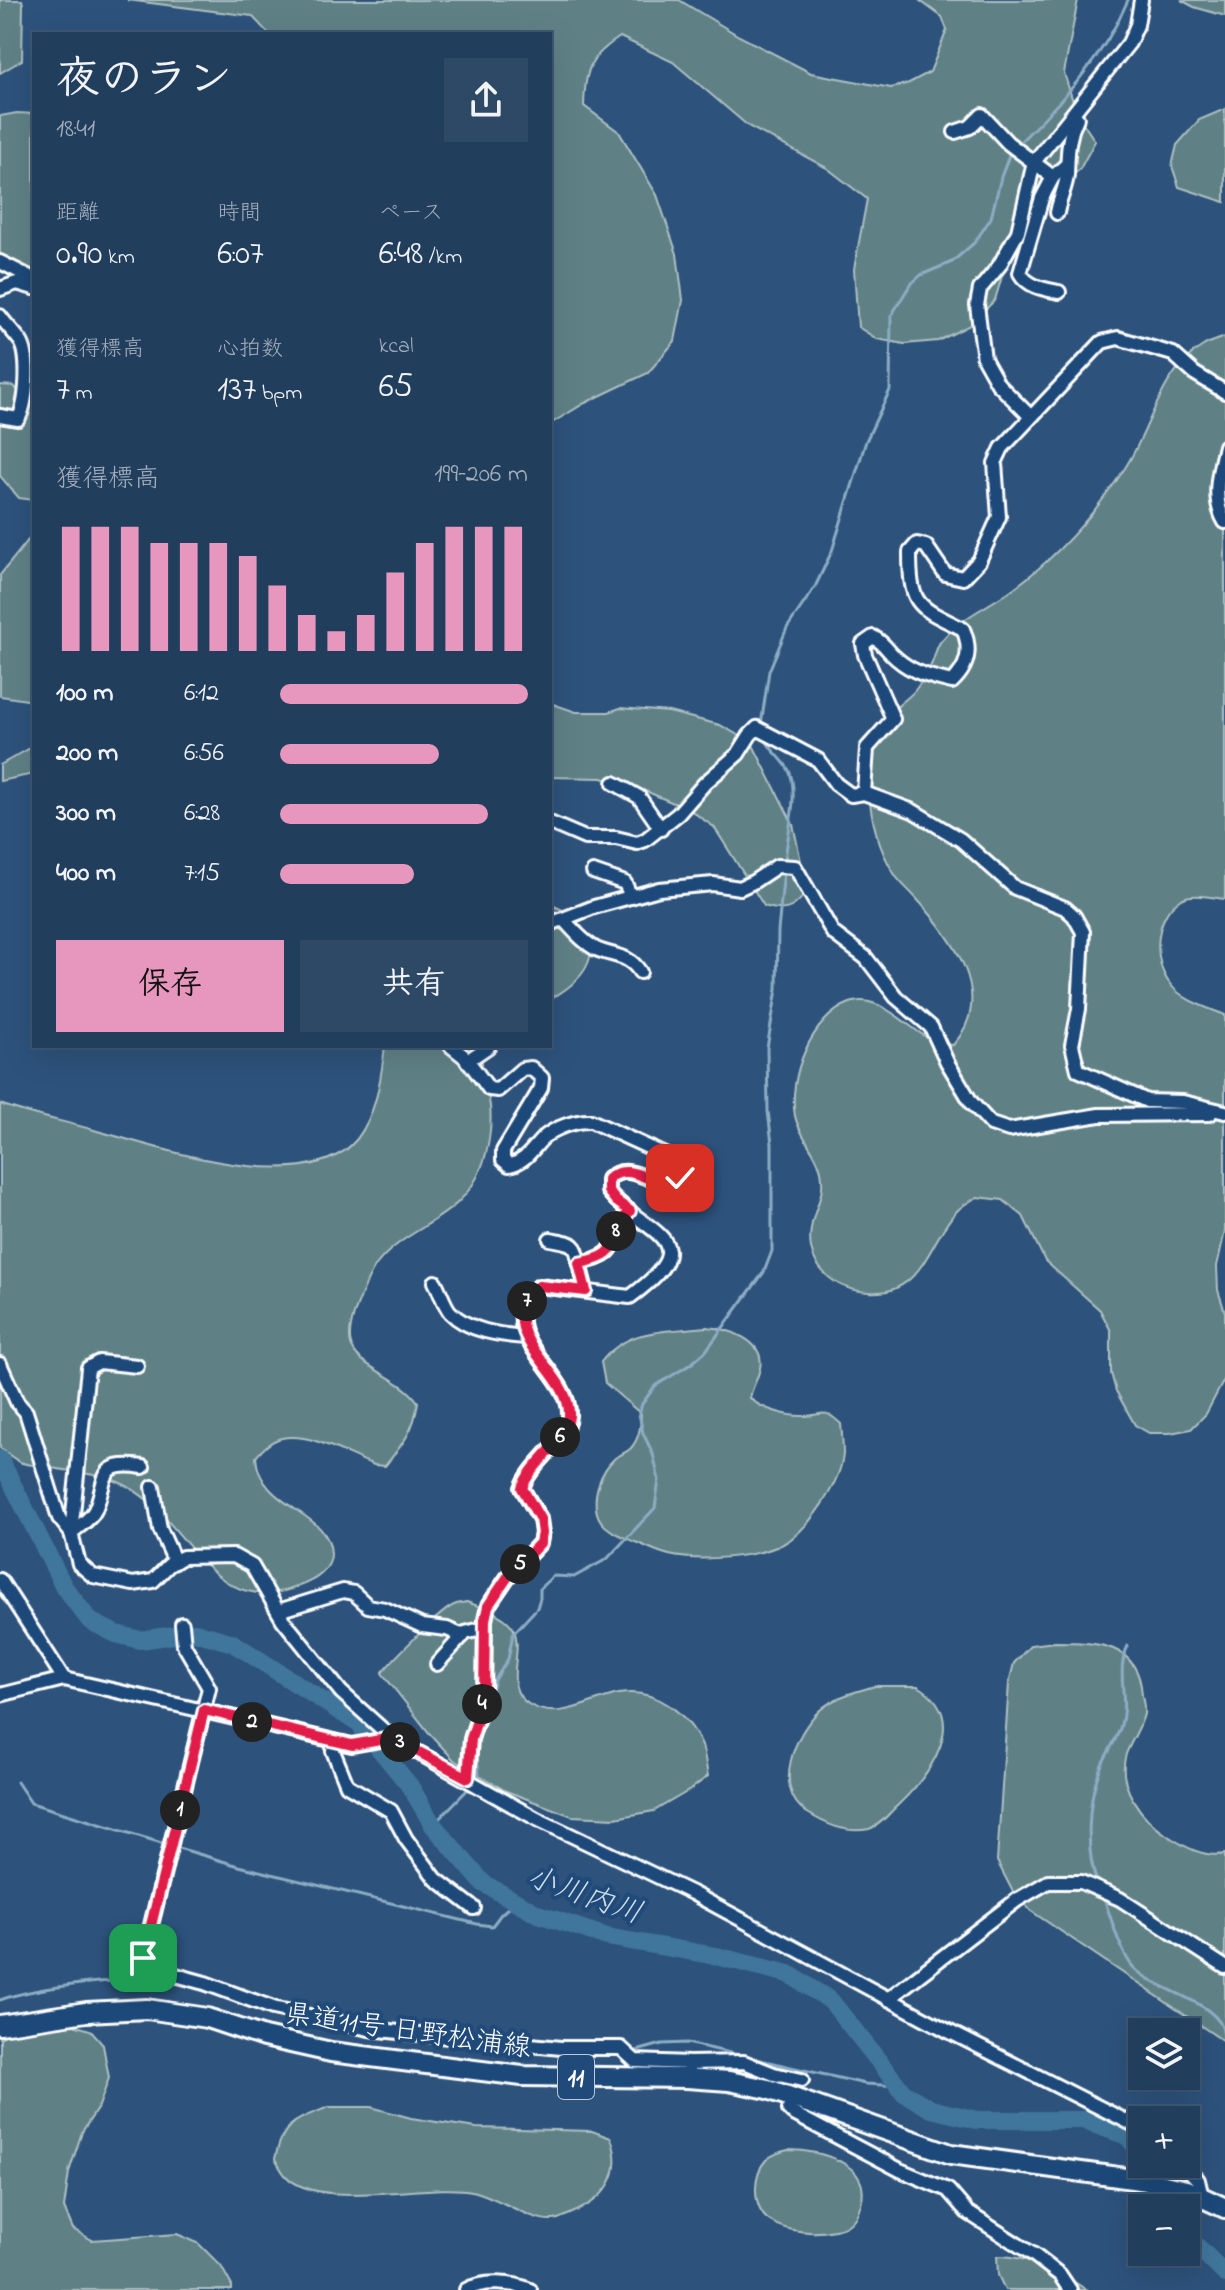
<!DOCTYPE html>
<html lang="ja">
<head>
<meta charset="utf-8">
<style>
  body { margin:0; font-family:"Indie Flower","Klee One",sans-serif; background:#2e4966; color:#f1f3f6; height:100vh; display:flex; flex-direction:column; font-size:30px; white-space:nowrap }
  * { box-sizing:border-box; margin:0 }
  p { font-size:26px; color:#a2aebc }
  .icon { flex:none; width:44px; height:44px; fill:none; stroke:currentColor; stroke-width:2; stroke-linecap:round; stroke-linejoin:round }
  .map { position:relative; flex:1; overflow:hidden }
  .side { position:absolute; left:32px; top:32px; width:520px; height:1016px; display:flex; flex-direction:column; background:#223e5d; border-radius:0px; box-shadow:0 8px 32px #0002,0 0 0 2px #3f5772 }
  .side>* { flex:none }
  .controls { position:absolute; left:1128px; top:2018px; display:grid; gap:16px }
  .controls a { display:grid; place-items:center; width:72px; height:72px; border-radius:0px; background:#223e5d; box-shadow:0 8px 32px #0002,0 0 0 2px #3f5772; font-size:40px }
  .pin { position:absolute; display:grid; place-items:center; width:68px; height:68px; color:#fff; margin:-34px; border-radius:16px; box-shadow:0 4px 12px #0006 }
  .km { position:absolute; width:40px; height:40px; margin:-20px; border-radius:50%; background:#222; color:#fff; font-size:22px; line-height:40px; text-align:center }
  .round { display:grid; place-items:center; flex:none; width:84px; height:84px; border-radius:0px; background:#2e4966 }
  .summary { display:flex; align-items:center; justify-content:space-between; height:136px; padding:0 24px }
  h1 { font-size:44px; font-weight:600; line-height:60px }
  .metrics { display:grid; grid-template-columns:repeat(3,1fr); gap:12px; height:136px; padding:8px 24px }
  .metrics div { display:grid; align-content:center }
  .metrics b { font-size:34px; font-weight:600 }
  .metrics small { font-size:22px; font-weight:400 }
  .metrics p { font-size:22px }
  .chart { height:224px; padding:16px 24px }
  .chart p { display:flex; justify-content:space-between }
  .chart svg { width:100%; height:144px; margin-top:8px; stroke:#e797bd; stroke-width:6 }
  .primary-button { display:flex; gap:16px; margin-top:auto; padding:16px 24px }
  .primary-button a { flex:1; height:92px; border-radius:0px; background:#e797bd; color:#111; font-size:32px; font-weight:600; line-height:92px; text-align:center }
  .primary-button a+a { background:#2e4966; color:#f1f3f6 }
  ul { padding:0 24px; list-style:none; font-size:26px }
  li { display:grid; grid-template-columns:128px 96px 1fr; align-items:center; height:60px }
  li i { height:20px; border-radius:10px; background:#e797bd }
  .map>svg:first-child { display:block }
  .green { fill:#5e8186; stroke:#aec0c2; stroke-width:2 }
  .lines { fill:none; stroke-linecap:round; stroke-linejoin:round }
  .stream { stroke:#8cadc3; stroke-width:3 }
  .river { stroke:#3f769b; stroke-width:18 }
  .street-casing { stroke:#fff; stroke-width:18 }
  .primary-casing { stroke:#fff; stroke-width:24 }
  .street { stroke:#1f4a7a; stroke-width:12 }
  .primary { stroke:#1f4a7a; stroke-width:18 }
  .route-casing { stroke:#fff; stroke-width:16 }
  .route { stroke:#e11d48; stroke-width:10 }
  .labels { text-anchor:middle; stroke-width:8; stroke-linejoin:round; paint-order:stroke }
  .shield { fill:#1f4a7a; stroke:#bcc9d7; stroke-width:2 }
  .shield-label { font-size:26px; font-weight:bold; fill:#fff }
  .street-label { font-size:28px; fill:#fff; stroke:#1f4a7a }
  .water-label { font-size:30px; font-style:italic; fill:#cfdde6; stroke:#1f4a7a }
</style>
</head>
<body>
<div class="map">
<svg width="1225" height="2290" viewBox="0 0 1225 2290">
  <rect width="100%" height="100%" fill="#2d527c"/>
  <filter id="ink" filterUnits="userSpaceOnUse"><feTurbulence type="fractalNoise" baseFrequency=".0125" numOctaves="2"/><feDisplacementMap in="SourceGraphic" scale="16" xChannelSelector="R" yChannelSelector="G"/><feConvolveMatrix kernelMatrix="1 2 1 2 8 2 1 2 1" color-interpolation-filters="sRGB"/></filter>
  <g filter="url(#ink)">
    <g class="green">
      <path d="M0,0H22L23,4L22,60L0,73Z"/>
      <path d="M127,0H679L739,36L811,73L891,88L909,83L930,72L947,30L942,17L919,0H1078L1064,73L1077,114L1095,141L1080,169L1040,206L1006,263L995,300L970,325L938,341L904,344L877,339L858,327L854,269L867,199L827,168L748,126L673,62L620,37C589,57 585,70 584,106L619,132L657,195L677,254L683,300L675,341L648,373L585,403L550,424V34H269L252,16Z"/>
      <path d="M1181,0H1225V16L1194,7Z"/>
      <path d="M1225,109V202L1179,187L1172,166L1177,145L1199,120Z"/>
      <path d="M17,113L34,114V270L0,267V116Z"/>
      <path d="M1225,337V899C1212,898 1193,892 1181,899C1154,915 1152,961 1170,984C1183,1001 1206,1007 1225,1015V1231L1217,1266L1218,1290L1225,1312V1378L1206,1414L1191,1429L1170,1433H1149L1135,1425L1116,1391L1111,1373V1331L1100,1310L1045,1261L1023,1216L1003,1200L977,1197C971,1201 962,1205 957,1211C929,1239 923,1297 868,1292C835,1290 805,1266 811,1229C814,1206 826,1197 821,1171C817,1152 799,1136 795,1116C788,1078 811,1017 850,1003C880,992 910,1031 935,1042C941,1044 947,1044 953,1045C998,995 951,936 915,897C909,890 900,883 895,875C879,850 870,818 869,789C869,758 875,734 894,710C901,702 910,697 916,689C922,681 928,672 932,663C935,656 936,647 941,641C962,616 990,606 1014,588C1058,556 1096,512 1125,468C1151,429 1160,371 1203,346C1209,342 1218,340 1225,337Z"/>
      <path d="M0,385L14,386L19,392L22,416L34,398V500L19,498L0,476Z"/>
      <path d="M34,538V701L0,696V575L29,539Z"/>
      <path d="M550,703L576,712H609L620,708L669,712L720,725L752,743L793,824L802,866L805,894C792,911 784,912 764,906L714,827L690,810L636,787L602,778L550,777Z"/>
      <path d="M34,746V774L0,781V765Z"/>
      <path d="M550,905C564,909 572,915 581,926C606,957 578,984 550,999Z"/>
      <path d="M385,1046H484C478,1067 487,1085 490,1106C492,1125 489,1148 482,1166C462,1221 407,1225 377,1264C366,1279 361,1297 354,1314C351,1324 347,1340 353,1349C364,1370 400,1377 418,1402C414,1431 403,1444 385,1466L374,1465C347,1455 311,1432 282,1438C271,1440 263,1449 256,1457C259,1509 331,1511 331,1554C331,1569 317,1579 304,1584C207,1628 188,1508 116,1481C94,1473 67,1471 44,1467C36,1465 26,1465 20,1462C13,1459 6,1452 0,1448V1104C30,1115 63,1121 94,1130C157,1147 308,1200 357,1139C377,1113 381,1077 385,1046Z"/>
      <path d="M706,1327C727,1328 766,1340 760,1368C758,1379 752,1387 750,1398C760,1409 790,1417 805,1416C825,1415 823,1407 841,1424C842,1434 843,1444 843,1454C841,1482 808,1531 783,1544C755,1558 699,1562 669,1555C657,1552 646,1546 635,1542C621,1536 601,1529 597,1513C592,1494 601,1471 615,1458C620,1455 627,1452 631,1448C639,1439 641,1426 641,1414L605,1383L601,1362C628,1327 666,1332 706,1327Z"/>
      <path d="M467,1602C480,1607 508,1615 514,1630C524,1654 501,1688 530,1705C560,1722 591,1699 619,1694C656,1688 688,1713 702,1746C705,1755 706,1766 708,1776L690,1790L654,1811L615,1818L572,1816L506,1791L454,1760L430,1734L382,1673C392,1660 440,1611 454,1605C458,1603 463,1603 467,1602Z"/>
      <path d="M1055,1642C1098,1642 1139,1643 1142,1695C1143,1701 1145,1708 1144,1714C1141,1727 1131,1741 1126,1754C1116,1786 1142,1819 1168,1836C1185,1847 1204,1858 1225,1854V2042L1031,1911L1013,1892L997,1861L1009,1683L1014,1663L1031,1645Z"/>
      <path d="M875,1686H918C972,1718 930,1775 897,1806C889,1813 880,1826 869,1829C846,1834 825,1824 806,1812C772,1789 795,1733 819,1711C835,1696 855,1692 875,1686Z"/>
      <path d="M64,2022L90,2030L103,2045L109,2078L99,2106L82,2132L69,2172L64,2208L73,2229L92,2240L177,2234L198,2243L221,2266L232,2286V2290H0V2038L12,2030Z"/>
      <path d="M329,2107H371L411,2118L476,2128L592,2131L611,2138C625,2176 604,2200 570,2214C565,2216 558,2220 553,2220C531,2222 495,2195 472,2191C427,2182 317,2212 285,2175C281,2170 278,2164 275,2159C283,2121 296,2120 329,2107Z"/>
      <path d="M788,2150C824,2150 879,2166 858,2212C854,2222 846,2228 835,2230C816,2234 788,2233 770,2221C752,2209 752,2175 766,2160C773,2154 779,2152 788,2150Z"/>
      <path d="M997,2256C1030,2256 1061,2273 1087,2290H1005L998,2275Z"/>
    </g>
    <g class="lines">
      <g class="stream">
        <path d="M1017,145C1061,102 1104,58 1128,0"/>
        <path d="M761,725L769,671L787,628L815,587L832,551L866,441L890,390L891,316L910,285L921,275L952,262L974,243L991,218L1001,177L1011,150"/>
        <path d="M764,736C769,751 785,759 790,773C799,797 786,837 785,863"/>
        <path d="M478,1738L495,1680L508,1659L513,1634L537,1608L540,1598V1588L553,1576L574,1577L607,1559L655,1508L659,1480L653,1454L643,1433L639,1414L642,1404L655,1386L691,1364L705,1352L764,1272L772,1251V1144L768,1111L767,1048L777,989L778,931L784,870"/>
        <path d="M476,1780L479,1776L476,1745"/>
        <path d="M17,1782L31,1803L168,1845"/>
        <path d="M433,1825L471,1786"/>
        <path d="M175,1847L239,1866L477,1924L492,1926L501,1914L516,1901"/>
        <path d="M1098,1885C1085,1852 1087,1803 1100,1769C1106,1754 1117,1740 1121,1725C1129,1698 1115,1671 1128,1646"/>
        <path d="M1103,1896C1111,1916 1120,1954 1135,1969C1157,1990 1211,2000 1222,2027C1224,2033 1224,2040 1225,2045"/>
        <path d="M0,2000C35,1987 134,1975 171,1982C199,1988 227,1999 254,2007"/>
        <path d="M281,2016L344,2029"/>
        <path d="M375,2035L450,2043"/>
        <path d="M633,2052L662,2044L687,2043L865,2084L899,2086"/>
        <path d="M570,2054L622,2055"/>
      </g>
      <g class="river">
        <path d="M0,1459L64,1587L90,1621L116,1634L140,1640L195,1632L233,1643L359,1724L410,1786L433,1825L483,1883L538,1914L607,1937L716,1956L789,1974L831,2001L904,2093L931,2109L977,2120H1082L1127,2136L1142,2154"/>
        <path d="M1151,2164L1175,2208"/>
        <path d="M1186,2229L1191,2240L1225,2274"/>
      </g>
      <defs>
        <g id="street">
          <path d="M955,132L970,127L982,115L1008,143L1053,177L1065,166"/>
          <path d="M1053,177L1042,198L1020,273C1028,287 1044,289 1059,292"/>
          <path d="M1057,213C1059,200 1066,187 1067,175C1068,153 1067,139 1077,118"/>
          <path d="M0,262L34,279"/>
          <path d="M0,289L17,283L34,288"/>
          <path d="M0,316C6,325 15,333 21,342C30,356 27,406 18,419L0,416"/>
          <path d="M1030,416L998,384L984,359L977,305L980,289L999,266L1018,232L1034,162L1129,43L1137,25L1141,0"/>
          <path d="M1225,446C1219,471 1211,499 1225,522"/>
          <path d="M614,783L639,797L661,829"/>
          <path d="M864,793L867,748L893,719L865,655L863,644L873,637C886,644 886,650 897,659C913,673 931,677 952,682C968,667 972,650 963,629C917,606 910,607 910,552L917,544L926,546L945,574L963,578L979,561L999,517L995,463L1002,448L1102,342L1118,338L1173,354L1194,373L1225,392"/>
          <path d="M550,823L585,838H616L637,843L645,840L678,814L705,783L738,754L750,735L757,728L818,760L836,784L851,795L864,793L913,811L961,840L1015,888L1065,908L1074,916L1083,932L1079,1009L1072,1045L1078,1070L1147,1101L1183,1102L1225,1112"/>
          <path d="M593,872L625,883L631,897"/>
          <path d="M563,919C573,930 583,942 596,949C614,957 629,954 640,972"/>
          <path d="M550,924L594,907L659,889L713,884L740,888L753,882L777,866L795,867L833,933L866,958L896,997L931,1027L947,1062L971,1102L991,1124L1009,1130L1099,1115L1210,1114"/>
          <path d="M451,1046L466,1058L489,1089L498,1090L522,1069L531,1068L542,1078L541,1088L503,1151V1160L509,1165C526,1162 532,1149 543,1138C554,1128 576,1120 591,1121L672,1158L679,1168L680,1178L674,1185C650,1185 629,1160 608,1179V1191C643,1235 711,1238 630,1297L539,1286C486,1334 572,1370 569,1416C567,1442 531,1462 522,1488L540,1519L542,1533L540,1543L507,1578L488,1606L485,1620L484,1698L471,1739L468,1778"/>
          <path d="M467,1061L489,1046"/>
          <path d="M550,1239C570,1243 577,1241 579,1263"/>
          <path d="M435,1282C440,1291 444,1305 450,1312C468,1331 500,1335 525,1337"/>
          <path d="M586,1291L579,1263C628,1254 604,1239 630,1211"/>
          <path d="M0,1364L17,1402L26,1412L59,1518L71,1533C79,1526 91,1519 95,1510C108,1479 97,1460 143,1467"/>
          <path d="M137,1366L99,1362L88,1368L71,1533L79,1564L93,1576L133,1584L153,1581L169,1565L183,1557L234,1556L252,1566L283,1620L341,1692L392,1738L537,1819L692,1893L950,2032L1142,2129"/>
          <path d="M153,1487L160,1529L175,1562"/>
          <path d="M0,1580L64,1679"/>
          <path d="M278,1611L343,1591L354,1593L368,1606L385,1609L422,1626L447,1629L463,1636"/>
          <path d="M182,1624L184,1645L209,1688L143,1958L154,1969L205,1983L273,2008L369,2029L561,2048H621L635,2061L690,2063L687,2078"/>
          <path d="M437,1664L465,1633L485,1628"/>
          <path d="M0,1695L64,1679L352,1745L392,1738"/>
          <path d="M334,1741L333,1751L347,1785L391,1811L406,1839L436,1879L474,1908"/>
          <path d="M888,1999L1017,1900L1048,1882H1081L1120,1899L1225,1967"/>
          <path d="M690,2063L744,2062L774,2074L802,2080"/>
          <path d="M792,2098L789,2110L792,2113L900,2170L948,2190L967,2212L1034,2255L1060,2275L1070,2290"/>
          <path d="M1183,2164L1198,2180L1202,2197"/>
          <path d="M466,2290C483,2280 512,2282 530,2290"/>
        </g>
        <path id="primary" d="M0,2025L86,2012L147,2009L207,2018L264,2037L331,2052L522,2076L687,2078L729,2081L768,2089L951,2154L1147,2181L1186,2190L1225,2208"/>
      </defs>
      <use href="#street" class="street-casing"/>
      <use href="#primary" class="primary-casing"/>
      <use href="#street" class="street"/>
      <use href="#primary" class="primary"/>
    </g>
  </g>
  <g class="lines" filter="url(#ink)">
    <defs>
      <path id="route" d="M143,1958L204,1710L352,1745L392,1738L468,1778L471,1739L484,1698L485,1620L488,1606L507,1578L540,1543L542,1533L540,1519L522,1488C531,1462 567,1442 569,1416C572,1370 486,1334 539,1286L586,1291L579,1263C628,1255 604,1239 630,1211L616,1201L608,1191V1179C629,1160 650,1185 674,1185L680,1178"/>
    </defs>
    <use href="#route" class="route-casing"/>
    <use href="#route" class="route"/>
  </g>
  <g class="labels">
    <rect class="shield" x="558" y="2055" width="36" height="44" rx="6"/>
    <g class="shield-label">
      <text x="576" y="2086">11</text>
    </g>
    <g class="street-label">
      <text transform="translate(408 2029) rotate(8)" y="10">県道11号 日野松浦線</text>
    </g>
    <g class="water-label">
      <text transform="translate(585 1894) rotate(19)" y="10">小川内川</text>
    </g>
  </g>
</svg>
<div class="controls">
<a><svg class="icon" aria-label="layers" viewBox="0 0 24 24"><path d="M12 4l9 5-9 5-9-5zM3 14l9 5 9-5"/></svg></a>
<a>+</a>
<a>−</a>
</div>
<div class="pin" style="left:143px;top:1958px;background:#1e9e55"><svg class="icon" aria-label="arrive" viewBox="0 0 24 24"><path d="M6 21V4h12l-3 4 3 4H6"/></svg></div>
<div class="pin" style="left:680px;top:1178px;background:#d93025"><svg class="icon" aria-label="check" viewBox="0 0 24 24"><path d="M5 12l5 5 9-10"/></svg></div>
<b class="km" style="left:180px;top:1810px">1</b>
<b class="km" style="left:252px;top:1722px">2</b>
<b class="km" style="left:400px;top:1742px">3</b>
<b class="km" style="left:482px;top:1704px">4</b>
<b class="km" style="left:520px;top:1564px">5</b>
<b class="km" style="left:560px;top:1437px">6</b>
<b class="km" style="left:527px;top:1301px">7</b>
<b class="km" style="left:616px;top:1231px">8</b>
<section class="side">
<div class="summary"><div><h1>夜のラン</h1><p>18:41</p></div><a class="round"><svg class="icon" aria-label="share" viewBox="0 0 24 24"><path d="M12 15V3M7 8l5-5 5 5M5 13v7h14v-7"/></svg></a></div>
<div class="metrics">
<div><p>距離</p><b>0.90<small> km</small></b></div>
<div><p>時間</p><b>6:07</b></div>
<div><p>ペース</p><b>6:48<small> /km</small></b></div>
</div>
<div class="metrics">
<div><p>獲得標高</p><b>7<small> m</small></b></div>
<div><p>心拍数</p><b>137<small> bpm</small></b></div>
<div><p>kcal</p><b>65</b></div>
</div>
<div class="chart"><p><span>獲得標高</span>199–206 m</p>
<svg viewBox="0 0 160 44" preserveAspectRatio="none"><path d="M5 44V6M15 44V6M25 44V6M35 44V11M45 44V11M55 44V11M65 44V15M75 44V24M85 44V33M95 44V38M105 44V33M115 44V20M125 44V11M135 44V6M145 44V6M155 44V6"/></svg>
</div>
<ul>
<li><b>100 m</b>6:12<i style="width:100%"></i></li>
<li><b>200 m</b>6:56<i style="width:64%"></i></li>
<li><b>300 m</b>6:28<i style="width:84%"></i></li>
<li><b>400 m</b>7:15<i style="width:54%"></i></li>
</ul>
<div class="primary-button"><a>保存</a><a>共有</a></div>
</section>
</div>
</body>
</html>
